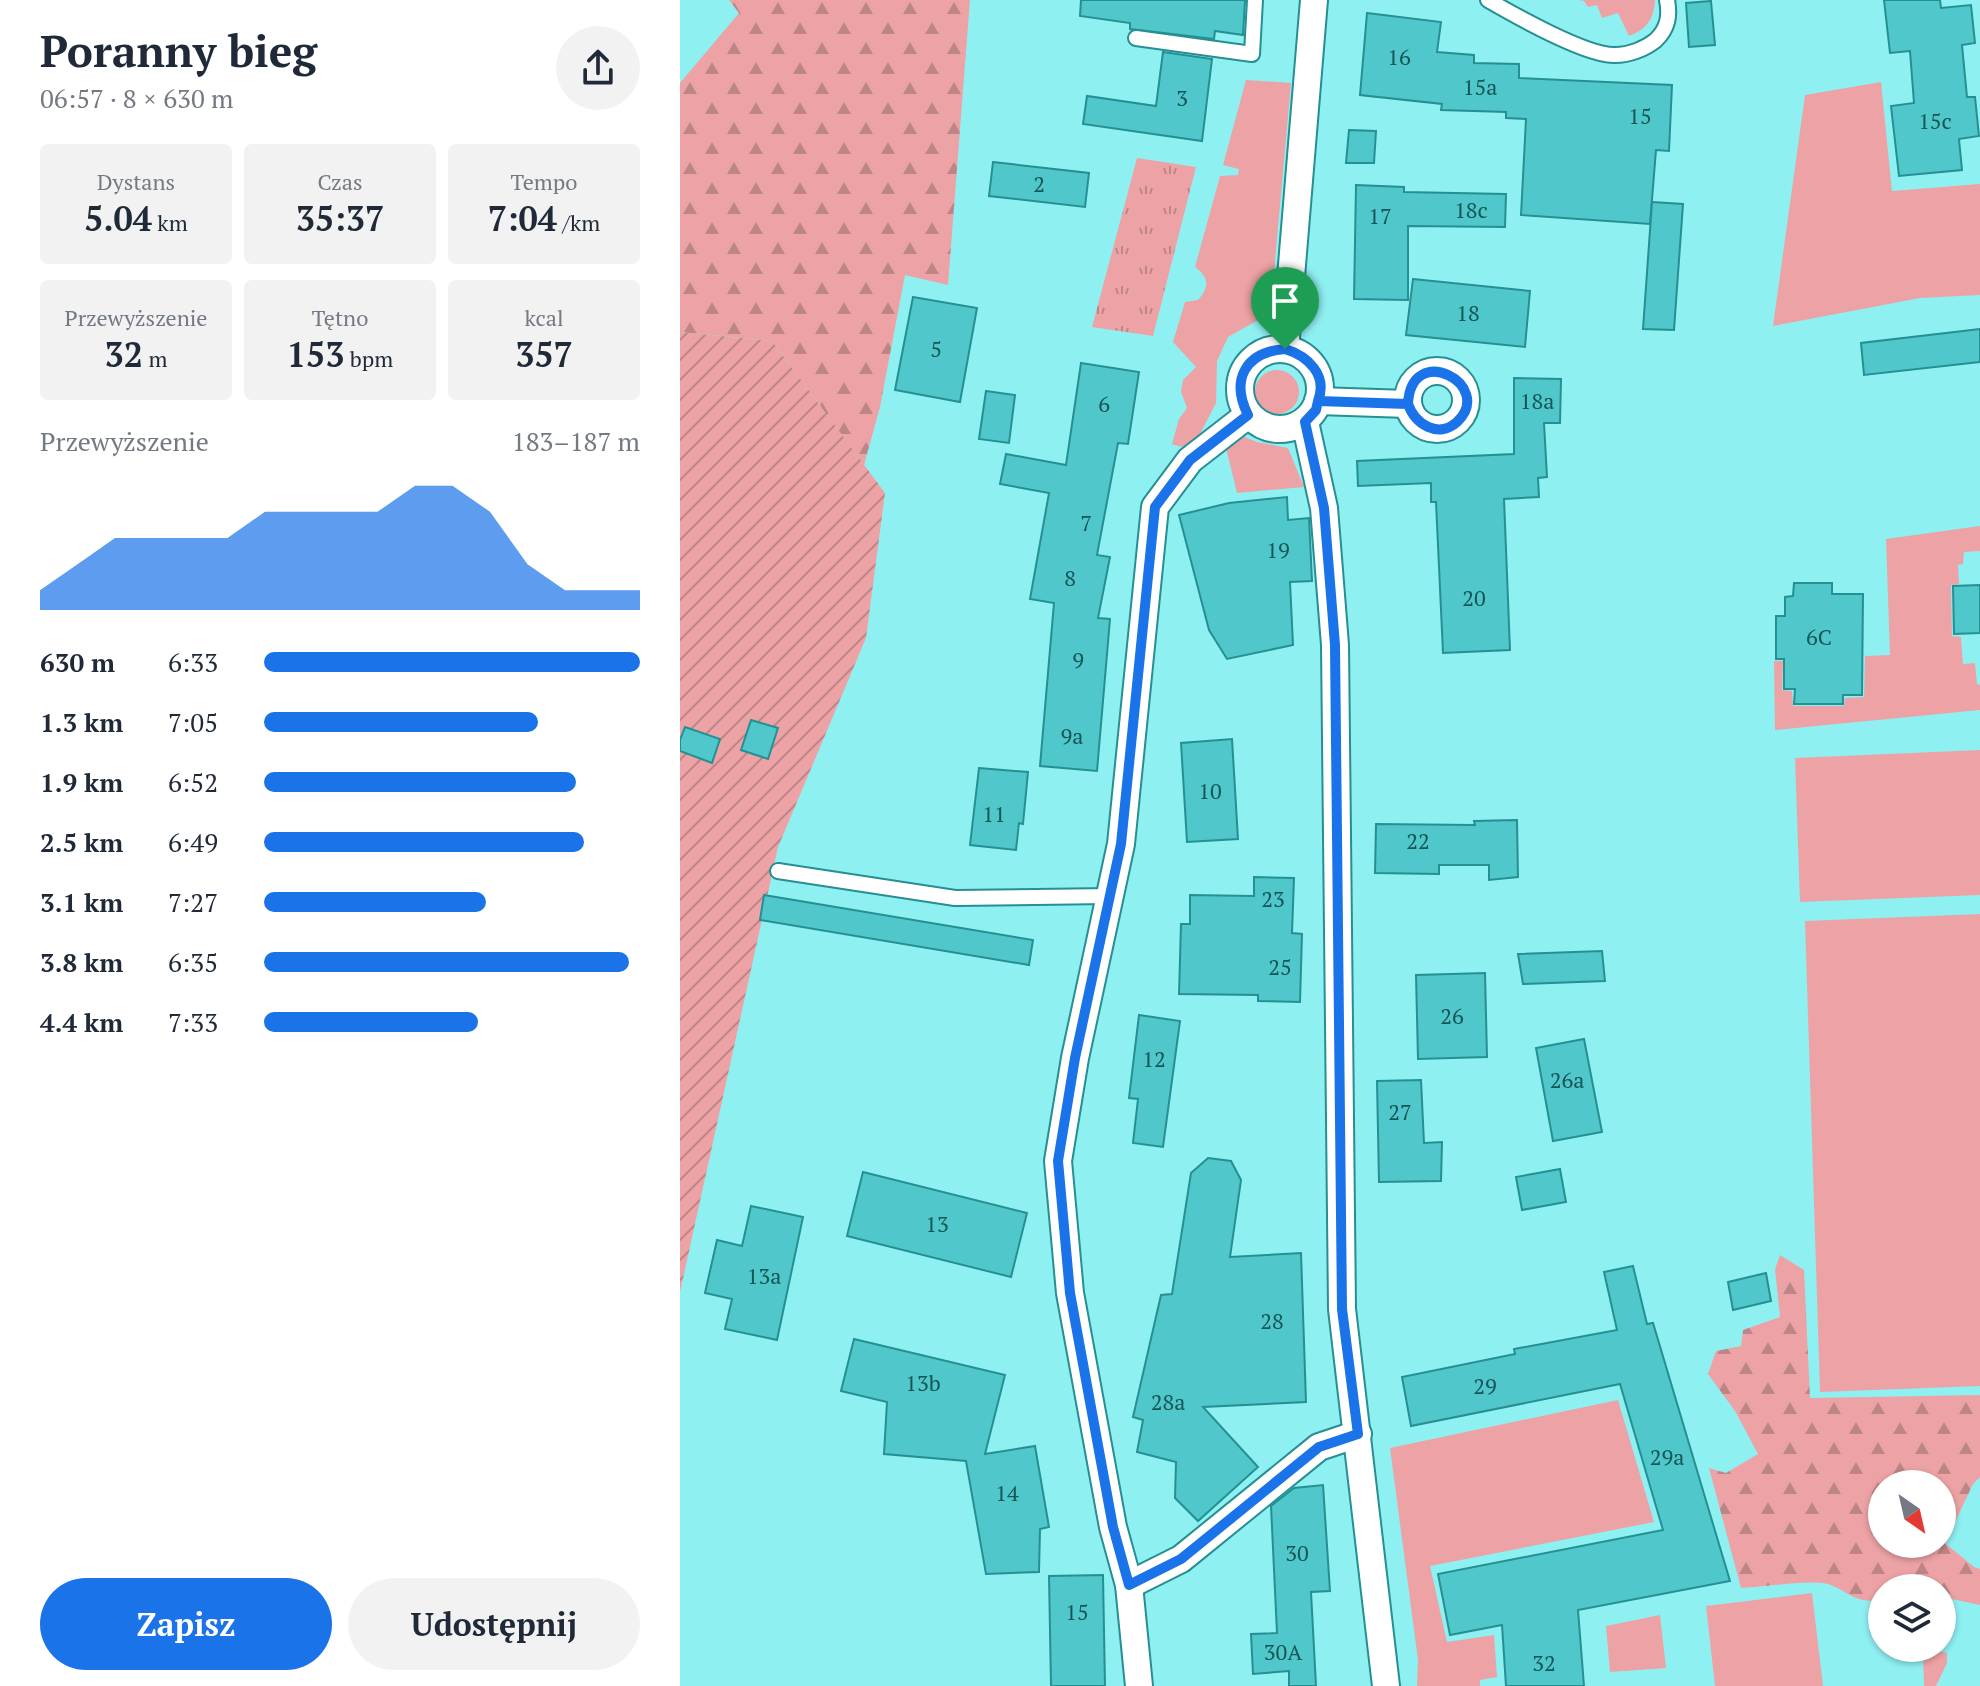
<!DOCTYPE html>
<html lang="pl">
<head>
<meta charset="utf-8">
<style>
  body { margin:0; font-family:"PT Serif",serif; background:#f2f2f3; color:#1f2937; height:100vh; display:flex; flex-direction:column; font-size:30px; white-space:nowrap }
  * { box-sizing:border-box; margin:0 }
  p { font-size:26px; color:#747a83 }
  .icon { flex:none; width:44px; height:44px; fill:none; stroke:currentColor; stroke-width:2; stroke-linecap:round; stroke-linejoin:round }
  .map { position:relative; flex:1; overflow:hidden }
  .details { display:flex; flex-direction:column; background:#fff; width:680px }
  .details>* { flex:none }
  .needle { width:52px; rotate:146deg }
  .fabs { position:absolute; left:1188px; top:1470px; display:grid; gap:16px }
  .fabs a { display:grid; place-items:center; width:88px; height:88px; border-radius:50%; background:#fff; box-shadow:0 2px 6px #0004; font-size:40px }
  .pin { position:absolute; display:grid; place-items:center; width:68px; height:68px; color:#fff; margin:-82px -34px; border-radius:50% 50% 50% 0; rotate:-45deg; box-shadow:0 0 8px #0007 }
  .pin .icon { rotate:45deg }
  .round { display:grid; place-items:center; flex:none; width:84px; height:84px; border-radius:42px; background:#f2f2f3 }
  .head { display:flex; align-items:center; justify-content:space-between; height:136px; padding:0 40px }
  h1 { font-size:44px; font-weight:800; line-height:60px }
  .figures { display:grid; grid-template-columns:repeat(3,1fr); gap:12px; height:136px; padding:8px 40px }
  .figures div { display:grid; align-content:center; border-radius:8px; background:#f2f2f3; text-align:center }
  .figures b { font-size:34px; font-weight:800 }
  .figures small { font-size:22px; font-weight:400 }
  .figures p { font-size:22px }
  .chart { height:224px; padding:16px 40px }
  .chart p { display:flex; justify-content:space-between }
  .chart svg { width:100%; height:144px; margin-top:8px; fill:#1a73e8; opacity:.7 }
  .primary-button { display:flex; gap:16px; margin-top:auto; padding:16px 40px }
  .primary-button a { flex:1; height:92px; border-radius:48px; background:#1a73e8; color:#fff; font-size:32px; font-weight:800; line-height:92px; text-align:center }
  .primary-button a+a { background:#f2f2f3; color:#1f2937 }
  ul { padding:0 40px; list-style:none; font-size:26px }
  li { display:grid; grid-template-columns:128px 96px 1fr; align-items:center; height:60px }
  li i { height:20px; border-radius:10px; background:#1a73e8 }
  main { display:flex; flex:1; min-height:0 }
  .map>svg:first-child { display:block }
  .grass { fill:#eda3a5 }
  .forest { fill:url(#forest-firs); fill-rule:evenodd }
  .park { fill:url(#park-tufts) }
  .garden { fill:url(#garden-furrows) }
  .building { fill:#50c7ca; stroke:#259092; stroke-width:2 }
  .lines { fill:none; stroke-linecap:round; stroke-linejoin:round }
  .lane-casing { stroke:#258f92; stroke-width:18 }
  .street-casing { stroke:#258f92; stroke-width:30 }
  .lane { stroke:#fff; stroke-width:14 }
  .street { stroke:#fff; stroke-width:26 }
  .route-casing { stroke:#fff; stroke-width:16 }
  .route { stroke:#1a73e8; stroke-width:10 }
  .labels { text-anchor:middle; stroke-width:6; stroke-linejoin:round; paint-order:stroke }
  .number-label { font-size:22px; fill:#165657 }
</style>
</head>
<body>
<main>
<section class="details">
<div class="head"><div><h1>Poranny bieg</h1><p>06:57 · 8 × 630 m</p></div><a class="round"><svg class="icon" aria-label="share" viewBox="0 0 24 24"><path d="M12 15V3M7 8l5-5 5 5M5 13v7h14v-7"/></svg></a></div>
<div class="figures">
<div><p>Dystans</p><b>5.04<small> km</small></b></div>
<div><p>Czas</p><b>35:37</b></div>
<div><p>Tempo</p><b>7:04<small> /km</small></b></div>
</div>
<div class="figures">
<div><p>Przewyższenie</p><b>32<small> m</small></b></div>
<div><p>Tętno</p><b>153<small> bpm</small></b></div>
<div><p>kcal</p><b>357</b></div>
</div>
<div class="chart"><p><span>Przewyższenie</span>183–187 m</p>
<svg viewBox="0 0 160 44" preserveAspectRatio="none"><path d="M0 44V38L10 30L20 22L30 22L40 22L50 22L60 14L70 14L80 14L90 14L100 6L110 6L120 14L130 30L140 38L150 38L160 38V44z"/></svg>
</div>
<ul>
<li><b>630 m</b>6:33<i style="width:100%"></i></li>
<li><b>1.3 km</b>7:05<i style="width:73%"></i></li>
<li><b>1.9 km</b>6:52<i style="width:83%"></i></li>
<li><b>2.5 km</b>6:49<i style="width:85%"></i></li>
<li><b>3.1 km</b>7:27<i style="width:59%"></i></li>
<li><b>3.8 km</b>6:35<i style="width:97%"></i></li>
<li><b>4.4 km</b>7:33<i style="width:57%"></i></li>
</ul>
<div class="primary-button"><a>Zapisz</a><a>Udostępnij</a></div>
</section>
<div class="map">
<svg width="1300" height="1686" viewBox="0 0 1300 1686">
  <defs>
    <pattern id="forest-firs" width="22" height="20" patternUnits="userSpaceOnUse" patternTransform="scale(2)"><rect width="22" height="20" fill="#eda3a5"/><path d="M5 1l3.5 6h-7zM16 11l3.5 6h-7z" fill="#be8587"/></pattern>
    <pattern id="park-tufts" width="24" height="20" patternUnits="userSpaceOnUse" patternTransform="scale(2)"><rect width="24" height="20" fill="#eda3a5"/><path d="M3 7l-1-3M5 7V3M7 7l1-3M15 17l-1-3M17 17v-4M19 17l1-3" fill="none" stroke="#be8587"/></pattern>
    <pattern id="garden-furrows" width="10" height="10" patternUnits="userSpaceOnUse" patternTransform="scale(2)"><rect width="10" height="10" fill="#eda3a5"/><path d="M-1 1l2-2M0 10L10 0M9 11l2-2" fill="none" stroke="#be8587"/></pattern>
  </defs>
  <rect width="100%" height="100%" fill="#8ff0f2"/>
  <g class="grass">
    <path d="M899,0H975C974,19 967,29 949,36L938,13L922,18L917,5L908,7L904,1Z"/>
    <path d="M566,80L611,83L593,283L580,319L548,337L537,361L536,403L519,436L502,447L492,444L499,419L507,408L501,392L503,380L516,367L493,342L505,302L518,300C530,287 529,277 515,267L540,176L558,175L559,169L543,165Z"/>
    <path d="M1201,82L1212,191L1300,184V295L1240,298L1093,326L1125,95Z"/>
    <circle cx="597" cy="392" r="22"/>
    <path d="M562,436L577,442L608,448L624,487L557,493L546,448Z"/>
    <path d="M1300,526V551L1284,552L1283,564L1278,565L1279,584L1271,585L1272,636L1281,637L1283,664L1295,663L1297,684L1300,685V710L1095,730L1094,661H1103L1102,690L1112,691L1113,706H1164L1165,698L1184,697L1185,656L1210,655L1206,539Z"/>
    <path d="M1300,750V895L1120,902L1115,758Z"/>
    <path d="M1300,914V1386L1140,1392L1125,921Z"/>
    <path d="M938,1400L974,1522L750,1566L767,1642L814,1635L817,1677L800,1680V1686H737L738,1660L710,1448Z"/>
    <path d="M1132,1593L1143,1686H1035L1026,1606Z"/>
    <path d="M980,1615L986,1668L930,1672L926,1626Z"/>
    <path d="M1247,1648L1267,1653V1663L1256,1686H1244L1243,1651Z"/>
  </g>
  <g class="forest">
    <path d="M49,0H290L268,285L225,275L200,407L184,465L92,341L0,332V83L59,13Z"/>
    <path d="M1100,1255L1124,1270L1130,1398L1300,1395V1477L1293,1484L1265,1543L1294,1567L1300,1569V1605L1262,1597V1588H1202V1600C1172,1605 1164,1586 1143,1583C1119,1581 1086,1587 1061,1588L1029,1468L1046,1473L1078,1454L1055,1411L1028,1374L1036,1351L1061,1346L1063,1330L1100,1317L1095,1269ZM1202,1484H1262V1544H1202Z"/>
  </g>
  <path class="park" d="M457,158L516,167L473,336L412,327Z"/>
  <path class="garden" d="M0,332L92,341L205,493L186,638L98,847L0,1292Z"/>
  <g class="building">
    <path d="M401,0H565L563,35L535,31L534,39L450,29V23L400,16Z"/>
    <path d="M1204,0H1260L1261,8L1291,5L1295,43L1282,45L1287,97H1295L1299,136L1279,139L1282,170L1219,176L1211,106L1234,103L1230,51L1210,53Z"/>
    <path d="M1031,1L1035,45L1009,47L1006,3Z"/>
    <path d="M687,13L761,22L757,52L794,55V63L839,64V78L992,85L989,151L976,150L970,224L841,215L846,119L826,118V112L761,110L762,104L680,95Z"/>
    <path d="M483,52L532,59L522,141L403,124L407,96L476,106Z"/>
    <path d="M669,130L696,131L694,163H666Z"/>
    <path d="M313,162L409,173L405,207L309,196Z"/>
    <path d="M676,185L724,187V192L826,194L825,227L728,226V300L674,299Z"/>
    <path d="M972,202L1003,204L994,330L963,329Z"/>
    <path d="M733,279L850,291L845,347L726,335Z"/>
    <path d="M233,297L297,308L280,402L215,390Z"/>
    <path d="M1300,329V362L1184,375L1181,343Z"/>
    <path d="M401,363L459,372L448,444L438,443L417,555L430,557L418,618L430,619L417,771L360,766L374,603L350,599L369,493L320,484L326,454L386,465Z"/>
    <path d="M834,378L881,379L880,423H864L867,477L858,478L859,497L824,499L830,650L763,653L756,502H751V483L678,486L677,461L834,454Z"/>
    <path d="M306,391L335,395L329,443L299,439Z"/>
    <path d="M607,497L608,520L629,518L632,581L610,582L613,645L547,659L529,630L499,515L549,503Z"/>
    <path d="M1114,583H1152V594H1183L1182,695H1163V704H1114L1115,689H1104V659H1096V616H1105V597L1113,596Z"/>
    <path d="M1300,585V633L1274,634L1273,586Z"/>
    <path d="M71,720L98,728L88,759L61,750Z"/>
    <path d="M5,727L40,739L32,763L0,751V740Z"/>
    <path d="M552,739L558,839L507,842L501,743Z"/>
    <path d="M299,768L348,772L343,824L339,823L336,850L290,845Z"/>
    <path d="M837,820L838,877L809,880V865H759V874L695,873L696,824L795,825L794,821Z"/>
    <path d="M574,877L614,878L612,933L622,934L620,1002L578,1001V995L499,994L501,924H510V895L574,896Z"/>
    <path d="M84,895L353,940L349,965L80,920Z"/>
    <path d="M922,951L925,981L843,984L838,954Z"/>
    <path d="M805,973L807,1057L738,1059L736,975Z"/>
    <path d="M459,1015L500,1021L483,1147L453,1143L458,1099L449,1098Z"/>
    <path d="M904,1039L922,1132L873,1141L856,1048Z"/>
    <path d="M741,1080L744,1143L762,1142L761,1181L699,1182L697,1081Z"/>
    <path d="M528,1158L551,1161L561,1180L550,1257L621,1253L626,1402L523,1407L578,1467L518,1521L495,1498L496,1462L457,1452L463,1420L453,1417L481,1295L492,1294L511,1173Z"/>
    <path d="M880,1169L886,1202L842,1210L836,1177Z"/>
    <path d="M183,1172L347,1213L331,1277L167,1236Z"/>
    <path d="M71,1206L123,1217L97,1340L45,1329L52,1299L25,1293L37,1240L62,1246Z"/>
    <path d="M953,1266L967,1324L973,1323L1050,1581L898,1610L904,1686H826L822,1625L770,1635L758,1574L983,1530L940,1384L731,1426L722,1377L835,1354L834,1349L937,1330L924,1272Z"/>
    <path d="M1086,1273L1091,1301L1053,1310L1048,1282Z"/>
    <path d="M174,1339L325,1375L305,1454L355,1446L369,1527L360,1529L359,1572L306,1574L286,1461L204,1454L207,1402L161,1391Z"/>
    <path d="M643,1485L650,1591L631,1592L636,1686H609V1671L573,1674L571,1634L597,1633L591,1506L614,1488Z"/>
    <path d="M423,1575L425,1686H371L369,1576Z"/>
  </g>
  <g class="lines">
    <defs>
      <g id="lane">
        <path d="M808,0C834,15 907,56 935,55C949,55 965,49 976,40C988,28 990,16 987,0"/>
        <path d="M456,38L572,54L575,0"/>
        <path d="M98,871L275,898L430,896"/>
      </g>
      <g id="street">
        <circle cx="600" cy="389" r="40"/>
        <path d="M605,349L634,0"/>
        <circle cx="757" cy="400" r="29"/>
        <path d="M638,401L728,404"/>
        <path d="M625,422L644,508L655,645L662,1309L706,1686"/>
        <path d="M449,1585L501,1559L639,1447L678,1434"/>
        <path d="M459,1686L449,1585L433,1527L390,1293L378,1161L395,1058L441,844L475,507L510,460L568,415"/>
      </g>
    </defs>
    <use href="#lane" class="lane-casing"/>
    <use href="#street" class="street-casing"/>
    <use href="#lane" class="lane"/>
    <use href="#street" class="street"/>
  </g>
  <g class="lines">
    <defs>
      <path id="route" d="M605,349C566,352 550,379 568,415L510,460L475,507L441,844L395,1058L378,1161L390,1293L433,1527L449,1585L501,1559L639,1447L678,1434L662,1309L655,645L644,508L625,422L636,410L638,401L728,404C735,424 758,439 777,422C816,385 731,340 728,404L638,401C648,375 628,356 605,349"/>
    </defs>
    <use href="#route" class="route-casing"/>
    <use href="#route" class="route"/>
  </g>
  <g class="labels">
    <g class="number-label">
      <text x="719" y="65">16</text>
      <text x="800" y="95">15a</text>
      <text x="502" y="106">3</text>
      <text x="960" y="124">15</text>
      <text x="1255" y="129">15c</text>
      <text x="359" y="192">2</text>
      <text x="791" y="218">18c</text>
      <text x="700" y="224">17</text>
      <text x="788" y="321">18</text>
      <text x="256" y="357">5</text>
      <text x="857" y="409">18a</text>
      <text x="424" y="412">6</text>
      <text x="406" y="531">7</text>
      <text x="598" y="558">19</text>
      <text x="390" y="586">8</text>
      <text x="794" y="606">20</text>
      <text x="1139" y="645">6C</text>
      <text x="398" y="668">9</text>
      <text x="392" y="744">9a</text>
      <text x="530" y="799">10</text>
      <text x="314" y="822">11</text>
      <text x="738" y="849">22</text>
      <text x="593" y="907">23</text>
      <text x="600" y="975">25</text>
      <text x="772" y="1024">26</text>
      <text x="474" y="1067">12</text>
      <text x="887" y="1088">26a</text>
      <text x="720" y="1120">27</text>
      <text x="257" y="1232">13</text>
      <text x="84" y="1284">13a</text>
      <text x="592" y="1329">28</text>
      <text x="243" y="1391">13b</text>
      <text x="805" y="1394">29</text>
      <text x="488" y="1410">28a</text>
      <text x="987" y="1465">29a</text>
      <text x="327" y="1501">14</text>
      <text x="617" y="1561">30</text>
      <text x="397" y="1620">15</text>
      <text x="603" y="1660">30A</text>
      <text x="864" y="1671">32</text>
    </g>
  </g>
</svg>
<div class="fabs">
<a><svg class="needle" viewBox="-14 -14 28 28"><path d="M0-13l5 13h-10z" fill="#e53935"/><path d="M0 13l5-13h-10z" fill="#747a83"/></svg></a>
<a><svg class="icon" aria-label="layers" viewBox="0 0 24 24"><path d="M12 4l9 5-9 5-9-5zM3 14l9 5 9-5"/></svg></a>
</div>
<div class="pin" style="left:605px;top:349px;background:#1e9e55"><svg class="icon" aria-label="arrive" viewBox="0 0 24 24"><path d="M6 21V4h12l-3 4 3 4H6"/></svg></div>
</div>
</main>
</body>
</html>
